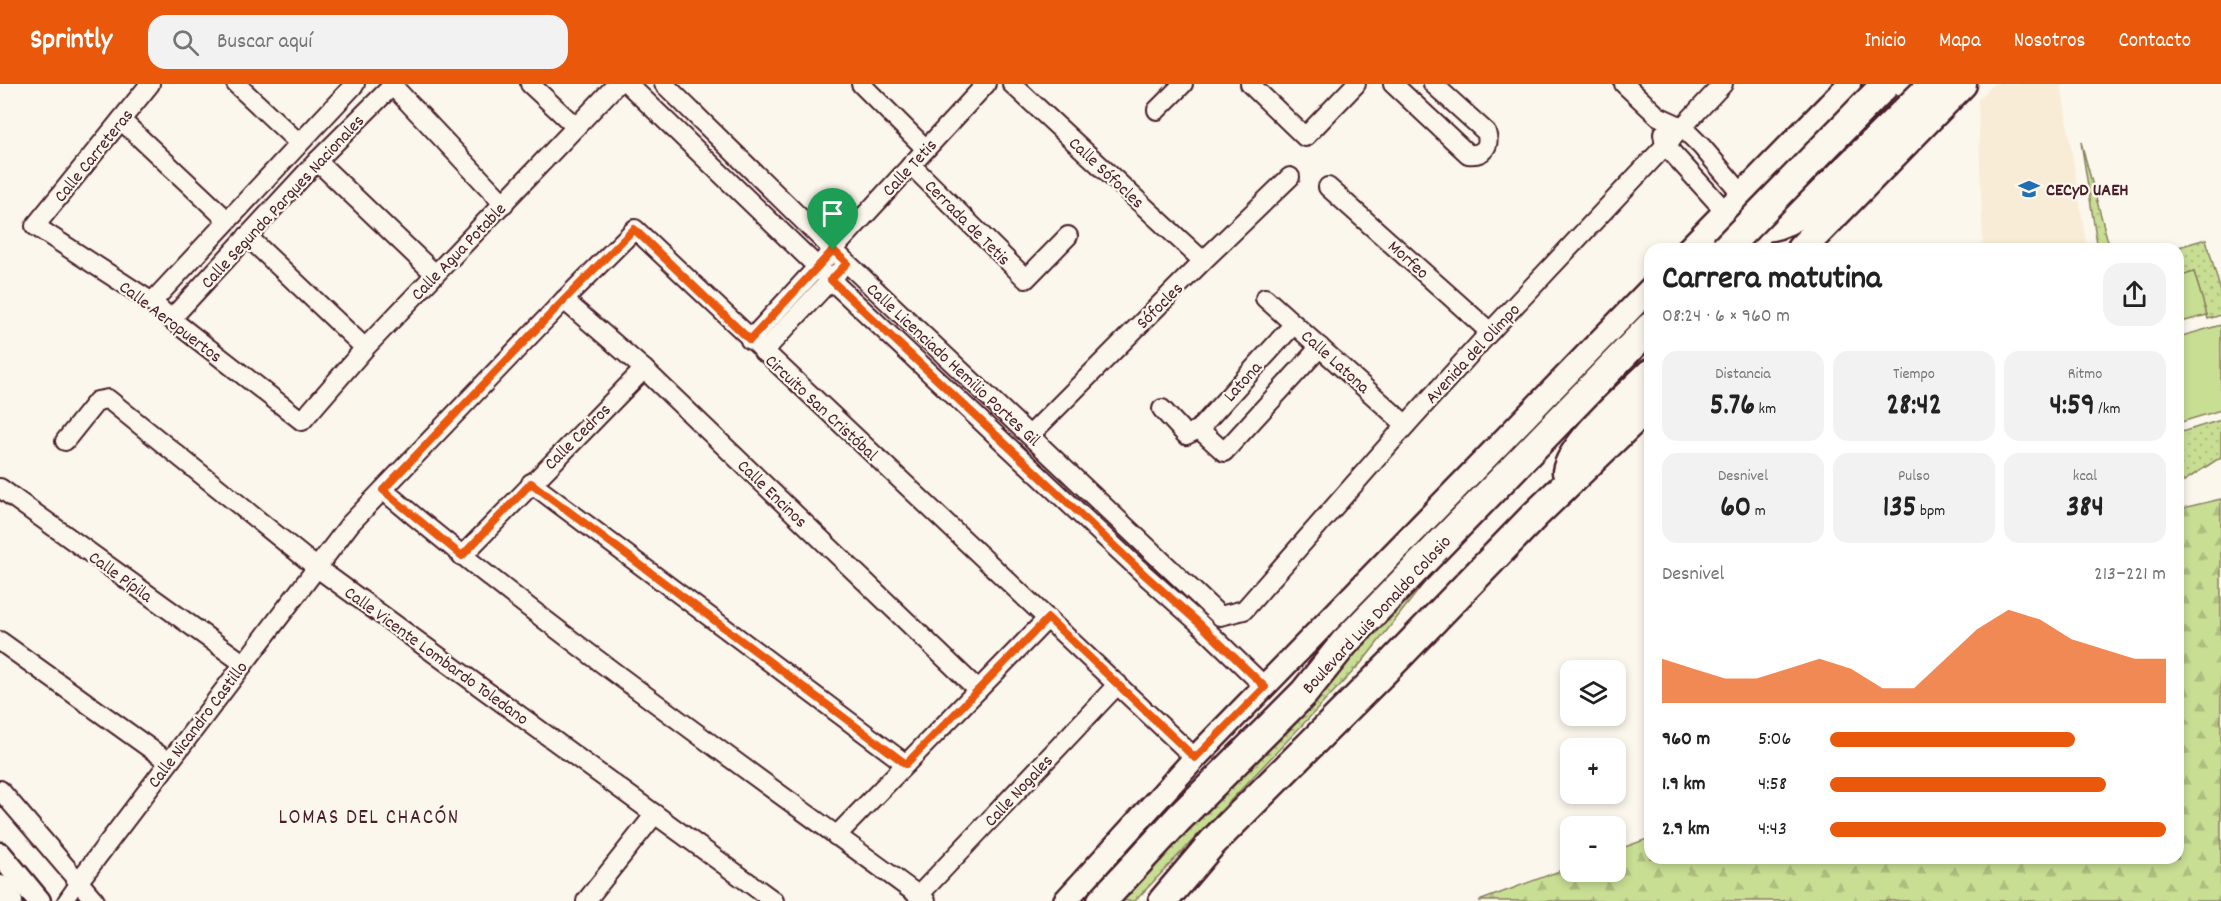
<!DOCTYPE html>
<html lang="es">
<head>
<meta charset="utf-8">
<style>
  body { margin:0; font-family:Dekko,sans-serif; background:#f2f2f2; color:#222; height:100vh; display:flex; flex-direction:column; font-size:22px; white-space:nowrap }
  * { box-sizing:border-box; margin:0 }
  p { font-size:20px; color:#767676 }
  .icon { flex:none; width:33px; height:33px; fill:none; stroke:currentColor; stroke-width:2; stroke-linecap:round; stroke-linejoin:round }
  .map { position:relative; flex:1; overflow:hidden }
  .details { position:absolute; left:1644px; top:159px; width:540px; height:621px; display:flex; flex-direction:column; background:#fff; border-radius:18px; box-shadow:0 3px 9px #0003 }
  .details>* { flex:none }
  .tools { position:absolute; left:1560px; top:576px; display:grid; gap:12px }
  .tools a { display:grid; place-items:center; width:66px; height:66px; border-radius:12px; background:#fff; box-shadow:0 3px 9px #0003; font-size:30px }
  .pin { position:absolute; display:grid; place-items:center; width:51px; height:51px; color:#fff; margin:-62px -26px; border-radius:50% 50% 50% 0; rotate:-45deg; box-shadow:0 0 6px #0007 }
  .pin .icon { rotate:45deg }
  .round { display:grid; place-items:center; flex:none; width:63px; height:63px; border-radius:18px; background:#f2f2f2 }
  .headline { display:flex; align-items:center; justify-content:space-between; height:102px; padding:0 18px }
  h1 { font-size:33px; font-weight:700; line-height:45px }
  .stats { display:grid; grid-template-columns:repeat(3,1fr); gap:9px; height:102px; padding:6px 18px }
  .stats div { display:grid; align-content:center; border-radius:15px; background:#f2f2f2; text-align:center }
  .stats b { font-size:30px; font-weight:700 }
  .stats small { font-size:16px; font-weight:400 }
  .stats p { font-size:16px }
  .chart { height:168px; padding:12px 18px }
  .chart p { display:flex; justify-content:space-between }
  .chart svg { width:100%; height:108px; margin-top:6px; fill:#ea580c; opacity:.7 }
  ul { padding:0 18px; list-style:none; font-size:20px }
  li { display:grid; grid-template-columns:96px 72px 1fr; align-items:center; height:45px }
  li i { height:15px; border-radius:8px; background:#ea580c }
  header { display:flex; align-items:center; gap:36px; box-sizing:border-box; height:84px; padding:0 30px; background:#ea580c; color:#fff }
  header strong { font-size:28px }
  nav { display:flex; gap:33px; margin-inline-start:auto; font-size:21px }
  .search { width:420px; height:54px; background:#f2f2f2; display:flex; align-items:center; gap:15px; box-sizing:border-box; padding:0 21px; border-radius:18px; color:#767676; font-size:22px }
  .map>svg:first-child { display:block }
  .built { fill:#f8ecd6 }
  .grass { fill:url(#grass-dots); stroke:#897e5f; stroke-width:1.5 }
  .forest { fill:url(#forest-firs); stroke:#897e5f; stroke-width:1.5 }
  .pitch { fill:#c8de93; stroke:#897e5f; stroke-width:1.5 }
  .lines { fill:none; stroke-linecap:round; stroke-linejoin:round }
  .pedestrian-casing { stroke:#4a1f2b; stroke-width:18 }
  .minor-casing { stroke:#4a1f2b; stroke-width:22 }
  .tertiary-casing { stroke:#4a1f2b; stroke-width:27 }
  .primary-casing { stroke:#4a1f2b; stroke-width:33 }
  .pedestrian { stroke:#fbf7ec; stroke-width:14 }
  .minor { stroke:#fbf7ec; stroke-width:18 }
  .tertiary { stroke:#fbf7ec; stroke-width:22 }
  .primary { stroke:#fbf7ec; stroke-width:28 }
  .primary-bridge-casing { stroke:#4a1f2b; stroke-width:33; stroke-linecap:butt }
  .primary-bridge { stroke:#fbf7ec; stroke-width:28 }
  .route-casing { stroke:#fff; stroke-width:12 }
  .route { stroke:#ea580c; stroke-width:8 }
  .labels { text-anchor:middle; stroke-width:4.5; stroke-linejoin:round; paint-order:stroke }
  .street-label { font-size:18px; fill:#4a1f2b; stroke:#fbf7ec }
  .poi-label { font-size:18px; font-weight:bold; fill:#4a1f2b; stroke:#fbf7ec; text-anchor:start }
  .quarter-label { font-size:21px; letter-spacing:1.5px; fill:#4a1f2b; stroke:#fbf7ec }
</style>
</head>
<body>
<header>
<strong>Sprintly</strong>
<div class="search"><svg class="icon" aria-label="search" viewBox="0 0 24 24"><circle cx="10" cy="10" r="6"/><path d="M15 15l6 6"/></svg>Buscar aquí</div>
<nav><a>Inicio</a><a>Mapa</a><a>Nosotros</a><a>Contacto</a></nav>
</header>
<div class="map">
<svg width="2221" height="817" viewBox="0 0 2221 817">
  <defs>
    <pattern id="grass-dots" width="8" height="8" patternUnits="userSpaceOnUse" patternTransform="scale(1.5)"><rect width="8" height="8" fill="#c8de93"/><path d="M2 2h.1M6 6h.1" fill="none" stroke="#adbe7f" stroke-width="1.8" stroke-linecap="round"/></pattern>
    <pattern id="forest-firs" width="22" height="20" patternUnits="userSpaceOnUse" patternTransform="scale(1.5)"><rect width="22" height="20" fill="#c8de93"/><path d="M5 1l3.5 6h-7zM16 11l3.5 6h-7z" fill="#adbe7f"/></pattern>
  </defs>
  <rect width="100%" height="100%" fill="#fbf7ec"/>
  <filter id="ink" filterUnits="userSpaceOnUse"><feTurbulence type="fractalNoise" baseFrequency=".0167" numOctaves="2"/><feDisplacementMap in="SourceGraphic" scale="12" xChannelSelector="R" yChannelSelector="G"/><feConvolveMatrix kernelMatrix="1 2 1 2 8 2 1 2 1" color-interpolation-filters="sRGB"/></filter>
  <g filter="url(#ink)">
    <path class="built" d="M1993,0H2061L2087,165H1983L1978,16Z"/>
    <g class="grass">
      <path d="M2081,58L2110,165H2098Z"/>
      <path d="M2206,155L2221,208V231L2208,235L2194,188L2178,193V165H2172Z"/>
      <path d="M2221,336V373L2178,401V349Z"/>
      <path d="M1421,496L1425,498L1363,577L1135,817H1113Z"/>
    </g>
    <path class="forest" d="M2221,415V817H1479L1570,783V788H1616V766L1650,754V774H2178V425Z"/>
    <g class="pitch">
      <path d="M2194,188L2207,231L2178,239V193Z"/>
      <path d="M2221,241V326L2178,339V253Z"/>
    </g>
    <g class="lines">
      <defs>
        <path id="pedestrian" d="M65,817L79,797"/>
        <g id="minor">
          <path d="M150,0L35,142L152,218L171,235L302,337L365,264L617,0"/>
          <path d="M236,0L299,59"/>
          <path d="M391,0L504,120"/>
          <path d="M530,0L576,43"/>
          <path d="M628,0L831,196L1146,492L1200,540L1265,603"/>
          <path d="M664,0L825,158L1220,532L1244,526L1406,341L1490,248L1723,0"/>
          <path d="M861,0L926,65"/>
          <path d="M1012,0L1203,177"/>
          <path d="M1250,0L1305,53L1356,0"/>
          <path d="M1393,0L1468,70C1483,72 1491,62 1486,48L1433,0"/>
          <path d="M1624,0L1658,32L1682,43L1702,63L1742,110"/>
          <path d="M1157,26L1183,0"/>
          <path d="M121,36L227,136"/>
          <path d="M1663,50L1665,61L1725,127"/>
          <path d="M317,77L435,190"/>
          <path d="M911,81L1026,195L1068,152"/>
          <path d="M1328,103L1490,248"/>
          <path d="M247,152L365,264"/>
          <path d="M1265,214L1406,341"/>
          <path d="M564,216L644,285L978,606"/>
          <path d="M152,218L355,0"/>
          <path d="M171,235L317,77L394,0"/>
          <path d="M750,256L986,0"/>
          <path d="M763,268L838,188"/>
          <path d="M1162,325L1186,351L1199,345L1294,240"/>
          <path d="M1199,345L1224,368L1320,263"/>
          <path d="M1030,351L1203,177L1290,93"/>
          <path d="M65,357L97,317L108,315L316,483L774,817"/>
          <path d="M531,399L906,680"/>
          <path d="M0,404L243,579"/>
          <path d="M383,406C556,552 743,682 926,817"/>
          <path d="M462,472L644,285"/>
          <path d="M0,557L169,678"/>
          <path d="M0,706L95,817"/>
          <path d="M836,752L1048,534"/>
          <path d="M79,797L350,440L564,216L635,145L1195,674"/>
          <path d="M918,812L1118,600"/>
          <path d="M586,817L655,730"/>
        </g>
        <g id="tertiary">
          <path d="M1688,165L1849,0"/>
          <path d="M0,770L39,817"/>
          <path d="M0,803L11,817"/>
          <path d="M1065,817L1195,674L1650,205"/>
        </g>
        <g id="primary">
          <path d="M1742,110C1751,129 1758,143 1754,165"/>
          <path d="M1725,127C1742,157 1784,142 1806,125L1933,0"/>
          <path d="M1801,165L1962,0"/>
          <path d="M1567,388C1571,360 1629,311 1650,290"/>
          <path d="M1102,817L1179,734L1304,609L1345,558L1650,243"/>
          <path d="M1163,817L1213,758L1393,578L1535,431L1650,320"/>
        </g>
      </defs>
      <use href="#pedestrian" class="pedestrian-casing"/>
      <use href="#minor" class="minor-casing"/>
      <use href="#tertiary" class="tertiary-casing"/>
      <use href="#primary" class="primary-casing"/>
      <use href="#pedestrian" class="pedestrian"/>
      <use href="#minor" class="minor"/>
      <use href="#tertiary" class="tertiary"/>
      <use href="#primary" class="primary"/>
      <defs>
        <path id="primary-bridge" d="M1725,165L1886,0"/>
      </defs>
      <use href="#primary-bridge" class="primary-bridge-casing"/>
      <use href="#primary-bridge" class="primary-bridge"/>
    </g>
  </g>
  <g class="lines" filter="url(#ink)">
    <defs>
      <path id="route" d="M634,145L750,256L833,166L847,179L831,196L1146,492L1200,540L1265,603L1195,674L1048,534L906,680L531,399L462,472L383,406L564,216Z"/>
    </defs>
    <use href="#route" class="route-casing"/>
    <use href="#route" class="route"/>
  </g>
  <defs>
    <symbol id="university-bare" viewBox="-9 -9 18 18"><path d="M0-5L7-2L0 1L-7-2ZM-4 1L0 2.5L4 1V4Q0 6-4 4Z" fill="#1f6fb2" stroke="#fbf7ec" stroke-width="2.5" paint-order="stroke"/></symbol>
  </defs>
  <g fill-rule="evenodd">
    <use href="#university-bare" x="2014" y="90" width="30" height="30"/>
  </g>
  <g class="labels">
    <g class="street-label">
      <text transform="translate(93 71) rotate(-51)" y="6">Calle Carreteras</text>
      <text transform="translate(909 83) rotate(-47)" y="6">Calle Tetis</text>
      <text transform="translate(1107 88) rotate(43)" y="6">Calle Sófocles</text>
      <text transform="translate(282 117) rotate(-47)" y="6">Calle Segunda Parques Nacionales</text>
      <text transform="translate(968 138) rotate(45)" y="6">Cerrada de Tetis</text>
      <text transform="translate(458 167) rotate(-46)" y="6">Calle Agua Potable</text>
      <text transform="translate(1409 175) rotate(42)" y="6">Morfeo</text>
      <text transform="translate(1159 221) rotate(-45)" y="6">Sófocles</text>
      <text transform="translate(171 237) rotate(37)" y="6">Calle Aeropuertos</text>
      <text transform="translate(1472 269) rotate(-47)" y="6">Avenida del Olimpo</text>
      <text transform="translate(1336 277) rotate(42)" y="6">Calle Latona</text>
      <text transform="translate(954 280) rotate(43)" y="6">Calle Licenciado Hemilio Portes Gil</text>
      <text transform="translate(1242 297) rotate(-48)" y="6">Latona</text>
      <text transform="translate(822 323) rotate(43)" y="6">Circuito San Cristóbal</text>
      <text transform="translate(577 352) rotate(-45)" y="6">Calle Cedros</text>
      <text transform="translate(773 409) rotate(44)" y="6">Calle Encinos</text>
      <text transform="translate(121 492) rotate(36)" y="6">Calle Pípila</text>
      <text transform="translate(1376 530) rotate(-47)" y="6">Boulevard Luis Donaldo Colosio</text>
      <text transform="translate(437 571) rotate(36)" y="6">Calle Vicente Lombardo Toledano</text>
      <text transform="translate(197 640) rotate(-53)" y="6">Calle Nicandro Castillo</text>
      <text transform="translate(1018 706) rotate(-47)" y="6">Calle Nogales</text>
    </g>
    <g class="poi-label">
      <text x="2046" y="111">CECyD UAEH</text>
    </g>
    <g class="quarter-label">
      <text x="369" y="739">LOMAS DEL CHACÓN</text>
    </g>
  </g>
</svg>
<div class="tools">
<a><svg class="icon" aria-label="layers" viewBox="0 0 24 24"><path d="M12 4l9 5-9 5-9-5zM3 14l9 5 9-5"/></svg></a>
<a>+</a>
<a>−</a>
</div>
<div class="pin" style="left:833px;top:166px;background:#1e9e55"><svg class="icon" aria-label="arrive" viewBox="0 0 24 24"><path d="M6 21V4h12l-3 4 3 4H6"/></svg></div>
<section class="details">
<div class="headline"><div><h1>Carrera matutina</h1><p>08:24 · 6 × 960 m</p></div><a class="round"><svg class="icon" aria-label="share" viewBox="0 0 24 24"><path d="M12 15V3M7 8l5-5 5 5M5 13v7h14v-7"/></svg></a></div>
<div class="stats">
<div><p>Distancia</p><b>5.76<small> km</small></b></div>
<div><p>Tiempo</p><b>28:42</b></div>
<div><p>Ritmo</p><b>4:59<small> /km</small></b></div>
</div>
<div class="stats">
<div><p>Desnivel</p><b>60<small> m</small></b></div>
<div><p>Pulso</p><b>135<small> bpm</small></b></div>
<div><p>kcal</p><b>384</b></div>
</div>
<div class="chart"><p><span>Desnivel</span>213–221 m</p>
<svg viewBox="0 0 160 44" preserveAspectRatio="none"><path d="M0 44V26L10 30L20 34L30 34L40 30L50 26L60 30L70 38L80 38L90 26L100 14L110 6L120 10L130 18L140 22L150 26L160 26V44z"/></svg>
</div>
<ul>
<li><b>960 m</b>5:06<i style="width:73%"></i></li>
<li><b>1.9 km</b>4:58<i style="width:82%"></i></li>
<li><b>2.9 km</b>4:43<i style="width:100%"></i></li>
</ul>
</section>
</div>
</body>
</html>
